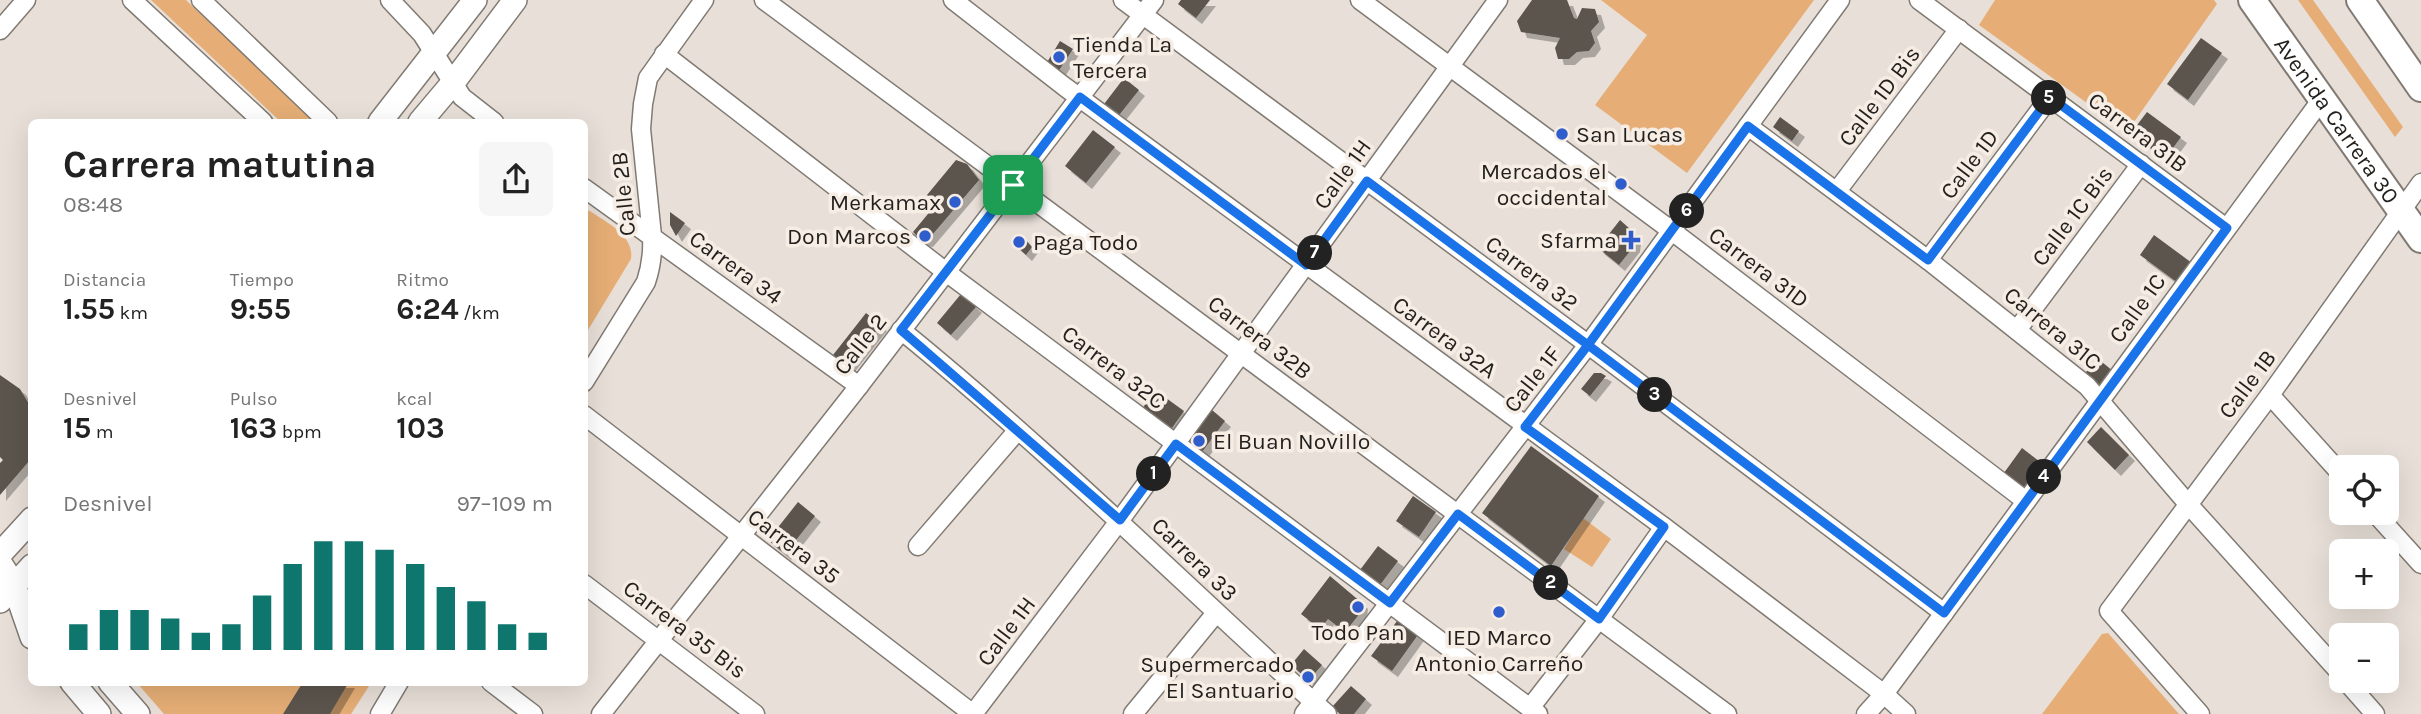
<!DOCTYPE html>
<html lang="es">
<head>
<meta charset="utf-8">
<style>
  body { margin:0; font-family:Karla,sans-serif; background:#f6f6f6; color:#222; height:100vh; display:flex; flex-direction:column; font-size:26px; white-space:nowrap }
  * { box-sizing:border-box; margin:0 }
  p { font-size:23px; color:#767676 }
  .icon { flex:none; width:38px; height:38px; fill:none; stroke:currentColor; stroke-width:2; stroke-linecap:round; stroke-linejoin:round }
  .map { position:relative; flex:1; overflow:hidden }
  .drawer { position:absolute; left:28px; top:119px; width:560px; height:567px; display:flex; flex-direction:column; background:#fff; border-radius:10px; box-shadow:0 7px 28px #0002 }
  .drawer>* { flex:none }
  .tools { position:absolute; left:2329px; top:455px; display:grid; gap:14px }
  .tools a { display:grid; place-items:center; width:70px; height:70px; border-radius:10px; background:#fff; box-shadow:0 7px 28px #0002; font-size:35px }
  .pin { position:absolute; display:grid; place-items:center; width:60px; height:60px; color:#fff; margin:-30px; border-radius:14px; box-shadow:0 4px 10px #0006 }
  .km { position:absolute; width:35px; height:35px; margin:-18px; border-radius:50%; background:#222; color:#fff; font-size:19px; line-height:35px; text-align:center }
  .round { display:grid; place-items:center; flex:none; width:74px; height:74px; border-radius:10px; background:#f6f6f6 }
  .headline { display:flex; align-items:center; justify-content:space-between; height:119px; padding:0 35px }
  h1 { font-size:38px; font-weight:700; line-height:52px }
  .figures { display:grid; grid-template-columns:repeat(3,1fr); gap:10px; height:119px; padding:7px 35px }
  .figures div { display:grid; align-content:center }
  .figures b { font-size:30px; font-weight:700 }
  .figures small { font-size:19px; font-weight:400 }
  .figures p { font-size:19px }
  .chart { height:196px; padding:14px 35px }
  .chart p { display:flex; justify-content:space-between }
  .chart svg { width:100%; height:126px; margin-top:7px; stroke:#0f766e; stroke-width:6 }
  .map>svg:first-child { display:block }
  .green { fill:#e6ae76 }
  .building { fill:#5b544e; filter:url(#shadow) }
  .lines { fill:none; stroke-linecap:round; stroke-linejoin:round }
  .minor-casing { stroke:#817a73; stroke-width:21 }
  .major-casing { stroke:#817a73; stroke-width:26 }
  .highway-casing { stroke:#817a73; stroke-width:30 }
  .minor { stroke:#fff; stroke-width:18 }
  .major { stroke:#fff; stroke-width:23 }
  .highway { stroke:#fff; stroke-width:26 }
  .route-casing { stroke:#fff; stroke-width:14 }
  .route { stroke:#1a73e8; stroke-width:9 }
  .poi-dot { fill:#2f5dcc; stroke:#f6ede5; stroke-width:2.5 }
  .labels { text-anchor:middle; stroke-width:7; stroke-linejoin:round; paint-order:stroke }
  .poi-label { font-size:23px; fill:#221f1c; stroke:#f6ede5; text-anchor:end }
  .street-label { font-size:23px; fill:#221f1c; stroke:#f6ede5 }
</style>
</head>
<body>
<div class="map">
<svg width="2421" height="714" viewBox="0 0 2421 714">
  <defs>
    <filter id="shadow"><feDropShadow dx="6" dy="6" stdDeviation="0" flood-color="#0004"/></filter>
  </defs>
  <rect width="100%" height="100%" fill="#e8e0d8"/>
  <g class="green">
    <path d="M151,0H186L316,122H281Z"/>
    <path d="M1601,0H1814L1687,173L1595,105L1647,35Z"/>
    <path d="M1995,0H2214L2217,4L2127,132L1979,25Z"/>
    <path d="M2298,0H2313L2403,127L2395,137Z"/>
    <path d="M585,208C602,220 635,234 631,259L585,335Z"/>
    <path d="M1583,518L1611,539L1592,567L1564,549Z"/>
    <path d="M2108,633L2179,714H2042L2102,634Z"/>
    <path d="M137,683H371L351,714H164Z"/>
  </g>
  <g class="building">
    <path d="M1181,0H1210L1196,18L1178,4Z"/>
    <path d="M1532,0H1567L1574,18L1577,19L1582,8L1595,9L1599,22L1591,31L1595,43L1589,51L1577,52L1569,59H1558L1555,48L1560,38L1521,32L1517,21Z"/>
    <path d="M2201,38L2222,53L2188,100L2167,84Z"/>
    <path d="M1060,41L1073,49L1058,72L1046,64Z"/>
    <path d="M1124,78L1139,90L1116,119L1101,108Z"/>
    <path d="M2147,112L2181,137L2165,159L2131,133Z"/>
    <path d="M1780,117L1799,131L1792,141L1773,127Z"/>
    <path d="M1093,130L1115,147L1086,183L1065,166Z"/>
    <path d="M956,160L967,164L979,180L927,241L921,240L913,232L937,203L927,195Z"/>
    <path d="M670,212L685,223L676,236L670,225Z"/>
    <path d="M1620,220L1630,229L1635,238L1634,246L1619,265L1598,248Z"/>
    <path d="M1020,234L1032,247L1026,255L1013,243Z"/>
    <path d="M2154,235L2192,263L2178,283L2140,255Z"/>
    <path d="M961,294L976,307L951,335L937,323Z"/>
    <path d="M866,313L881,325L848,367L833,355Z"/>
    <path d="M2097,358L2113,371L2102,384L2094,385L2083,376Z"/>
    <path d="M1594,373H1601L1606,376L1590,396L1581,389Z"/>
    <path d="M0,375L20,389L32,409L30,460L0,495V463L3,460L0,457Z"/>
    <path d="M1155,390L1184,411L1172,428L1160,427L1140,412Z"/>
    <path d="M1212,410L1225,421L1202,452L1191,444L1190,439Z"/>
    <path d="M2101,427L2129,455L2115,470L2087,442Z"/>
    <path d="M1531,446L1599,496L1551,566L1482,513Z"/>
    <path d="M2022,448L2044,465L2029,486L2018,490L2001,477Z"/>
    <path d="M1413,496L1436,512L1419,537L1396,521Z"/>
    <path d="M798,502L815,516L785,554L768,540Z"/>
    <path d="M1378,546L1398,561L1380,585L1360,570Z"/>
    <path d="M1330,576L1362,603L1361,612L1345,632L1328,619L1320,629L1301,614Z"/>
    <path d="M1400,617L1420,632L1392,671L1371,656Z"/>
    <path d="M1304,649L1322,665L1309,680L1291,665Z"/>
    <path d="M303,682H349L330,714H283Z"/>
    <path d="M1351,686L1366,699L1354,714H1340L1332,707Z"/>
  </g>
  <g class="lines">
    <defs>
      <g id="minor">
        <path d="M132,0L263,122"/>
        <path d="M201,0L328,122"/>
        <path d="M390,0L422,34L462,97L494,122"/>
        <path d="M764,0L1727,714"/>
        <path d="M953,0L1065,87L1664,527L1884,694L1906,714"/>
        <path d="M1123,0L1578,337L1944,613"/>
        <path d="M1360,0L1672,231L2026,501"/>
        <path d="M1919,0L2226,228"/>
        <path d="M0,30L26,0"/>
        <path d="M664,54L946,272L1538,714"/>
        <path d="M1748,126L1928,260L2087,386L2188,504L2342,675"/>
        <path d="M584,188L859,386"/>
        <path d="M1837,191L1959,29"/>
        <path d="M1928,260L2050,97"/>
        <path d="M901,330C1050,451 1185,586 1327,714"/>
        <path d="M2017,330L2141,164"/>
        <path d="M584,382L646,282C651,267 653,253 652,236L641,129L643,104L648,78L704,0"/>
        <path d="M2270,395L2342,475"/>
        <path d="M584,415L973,714L1120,520L1498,0"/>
        <path d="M2375,513L2421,564"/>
        <path d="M918,546L1018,430"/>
        <path d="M584,584L755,714"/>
        <path d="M2346,681L2375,714"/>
        <path d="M491,682L533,714"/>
        <path d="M1530,708L1599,619L1664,527"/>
        <path d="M380,714L399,682"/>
        <path d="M601,714L859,386L1154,0"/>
        <path d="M1133,714L1216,613"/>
        <path d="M1304,714L1588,345L1840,0"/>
        <path d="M1866,714L1884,694L1944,613L2322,99"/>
        <path d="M2200,714L2109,611L2270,395L2421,183"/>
      </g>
      <g id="major">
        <path d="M380,122L475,0"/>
        <path d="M420,122L452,84L515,0"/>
        <path d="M0,554L32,519"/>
        <path d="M0,563L14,585L32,637"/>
        <path d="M0,601L32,566"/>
        <path d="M72,682L99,714"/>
        <path d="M110,682L138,714"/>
      </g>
      <g id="highway">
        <path id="s1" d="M2252,0L2421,239"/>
        <path d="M2360,0L2421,88"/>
      </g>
    </defs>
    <use href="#minor" class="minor-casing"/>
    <use href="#major" class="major-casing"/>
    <use href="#highway" class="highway-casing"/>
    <use href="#minor" class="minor"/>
    <use href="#major" class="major"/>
    <use href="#highway" class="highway"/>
  </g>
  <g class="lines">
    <defs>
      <path id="route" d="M1013,185L901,330L1120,520L1176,444L1390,603L1458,514L1599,619L1664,527L1525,427L1588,345L1944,613L2227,228L2050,97L1928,260L1748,126L1588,345L1367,181L1306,265L1080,97L1013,185"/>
    </defs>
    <use href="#route" class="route-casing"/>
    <use href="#route" class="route"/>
  </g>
  <g class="poi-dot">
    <circle cx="1059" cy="57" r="7"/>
    <circle cx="1562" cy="134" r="7"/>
    <circle cx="1621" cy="184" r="7"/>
    <circle cx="955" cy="202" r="7"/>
    <circle cx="925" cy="236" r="7"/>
    <path d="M1627.5 229.5h7v7h7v7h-7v7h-7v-7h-7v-7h7z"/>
    <circle cx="1019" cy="242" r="7"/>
    <circle cx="1199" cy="441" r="7"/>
    <circle cx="1358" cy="607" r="7"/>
    <circle cx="1499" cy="612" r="7"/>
    <circle cx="1308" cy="677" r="7"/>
  </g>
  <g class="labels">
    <g class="poi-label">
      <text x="1073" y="52" text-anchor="start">Tienda La<tspan x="1073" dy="26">Tercera</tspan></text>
      <text x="1576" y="142" text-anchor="start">San Lucas</text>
      <text x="1607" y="179">Mercados el<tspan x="1607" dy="26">occidental</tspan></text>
      <text x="941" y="210">Merkamax</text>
      <text x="911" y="244">Don Marcos</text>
      <text x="1617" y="248">Sfarma</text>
      <text x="1033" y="250" text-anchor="start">Paga Todo</text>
      <text x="1213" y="449" text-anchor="start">El Buan Novillo</text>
      <text x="1358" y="640" text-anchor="middle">Todo Pan</text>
      <text x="1499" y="645" text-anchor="middle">IED Marco<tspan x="1499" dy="26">Antonio Carreño</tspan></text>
      <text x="1294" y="672">Supermercado<tspan x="1294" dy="26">El Santuario</tspan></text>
    </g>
    <g class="street-label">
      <text transform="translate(1879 96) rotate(-53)" y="8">Calle 1D Bis</text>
      <text dy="8" stroke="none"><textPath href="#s1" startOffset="147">Avenida Carrera 30</textPath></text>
      <text transform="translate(2138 132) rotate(37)" y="8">Carrera 31B</text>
      <text transform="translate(1969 164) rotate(-53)" y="8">Calle 1D</text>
      <text transform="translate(1342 174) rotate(-54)" y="8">Calle 1H</text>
      <text transform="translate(623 194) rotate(-96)" y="8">Calle 2B</text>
      <text transform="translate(2072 216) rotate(-53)" y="8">Calle 1C Bis</text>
      <text transform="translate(736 267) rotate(36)" y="8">Carrera 34</text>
      <text transform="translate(1759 267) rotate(37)" y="8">Carrera 31D</text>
      <text transform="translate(1532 273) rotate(37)" y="8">Carrera 32</text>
      <text transform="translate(2137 308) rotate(-54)" y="8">Calle 1C</text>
      <text transform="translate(2053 328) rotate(39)" y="8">Carrera 31C</text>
      <text transform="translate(1260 337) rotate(37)" y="8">Carrera 32B</text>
      <text transform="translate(1445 337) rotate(36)" y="8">Carrera 32A</text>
      <text transform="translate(860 344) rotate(-52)" y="8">Calle 2</text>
      <text transform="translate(1114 367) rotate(37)" y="8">Carrera 32C</text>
      <text transform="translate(1532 379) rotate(-52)" y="8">Calle 1F</text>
      <text transform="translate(2247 384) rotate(-53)" y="8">Calle 1B</text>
      <text transform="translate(794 546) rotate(37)" y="8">Carrera 35</text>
      <text transform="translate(1195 559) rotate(44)" y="8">Carrera 33</text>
      <text transform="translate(685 629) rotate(37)" y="8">Carrera 35 Bis</text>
      <text transform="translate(1006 631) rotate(-53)" y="8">Calle 1H</text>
    </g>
  </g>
</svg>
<div class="tools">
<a><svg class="icon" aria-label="locate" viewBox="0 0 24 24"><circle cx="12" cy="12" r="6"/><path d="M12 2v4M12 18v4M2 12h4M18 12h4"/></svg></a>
<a>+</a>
<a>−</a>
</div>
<div class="pin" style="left:1013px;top:185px;background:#1e9e55"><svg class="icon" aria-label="arrive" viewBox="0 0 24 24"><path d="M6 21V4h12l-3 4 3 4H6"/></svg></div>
<b class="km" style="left:1154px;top:474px">1</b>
<b class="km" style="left:1551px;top:583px">2</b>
<b class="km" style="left:1655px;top:395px">3</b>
<b class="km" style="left:2044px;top:477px">4</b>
<b class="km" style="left:2049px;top:98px">5</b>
<b class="km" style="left:1687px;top:211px">6</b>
<b class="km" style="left:1315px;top:253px">7</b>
<section class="drawer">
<div class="headline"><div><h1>Carrera matutina</h1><p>08:48</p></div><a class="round"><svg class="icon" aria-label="share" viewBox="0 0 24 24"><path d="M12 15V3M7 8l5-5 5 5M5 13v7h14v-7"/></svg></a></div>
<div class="figures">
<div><p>Distancia</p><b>1.55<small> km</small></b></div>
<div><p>Tiempo</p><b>9:55</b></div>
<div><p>Ritmo</p><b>6:24<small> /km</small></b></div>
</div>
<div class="figures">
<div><p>Desnivel</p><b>15<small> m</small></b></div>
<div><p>Pulso</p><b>163<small> bpm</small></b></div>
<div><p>kcal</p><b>103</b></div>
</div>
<div class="chart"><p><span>Desnivel</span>97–109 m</p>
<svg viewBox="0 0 160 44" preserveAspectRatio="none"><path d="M5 44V35M15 44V30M25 44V30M35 44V33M45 44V38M55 44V35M65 44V25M75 44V14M85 44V6M95 44V6M105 44V9M115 44V14M125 44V22M135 44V27M145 44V35M155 44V38"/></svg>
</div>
</section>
</div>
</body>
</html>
